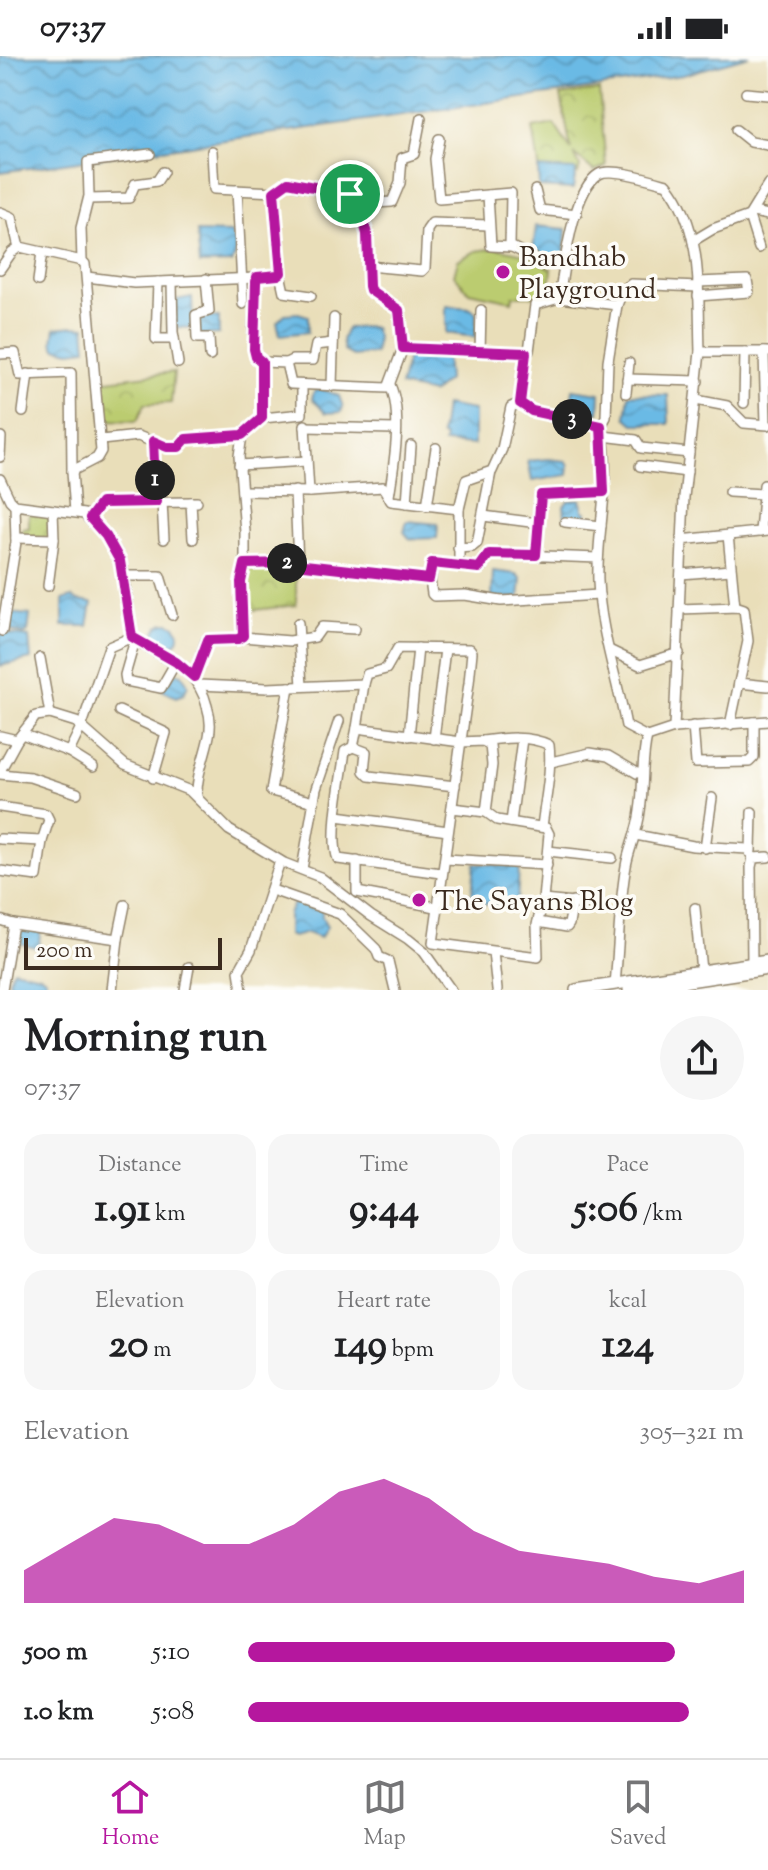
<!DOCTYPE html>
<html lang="en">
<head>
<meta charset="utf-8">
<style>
  body { margin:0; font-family:"Sorts Mill Goudy",serif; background:#f6f6f6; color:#202124; height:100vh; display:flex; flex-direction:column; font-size:30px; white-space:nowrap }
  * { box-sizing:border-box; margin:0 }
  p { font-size:26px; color:#757577 }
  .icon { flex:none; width:44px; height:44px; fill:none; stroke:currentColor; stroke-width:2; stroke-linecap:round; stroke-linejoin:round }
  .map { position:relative; height:934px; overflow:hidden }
  .panel { display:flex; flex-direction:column; background:#fff; flex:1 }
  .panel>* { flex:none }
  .scale { position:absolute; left:24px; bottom:20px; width:198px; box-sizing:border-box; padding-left:8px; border:4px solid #3b2a1e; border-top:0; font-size:22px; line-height:28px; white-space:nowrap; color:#3b2a1e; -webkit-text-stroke:6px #fdfcf7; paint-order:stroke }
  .pin { position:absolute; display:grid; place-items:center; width:68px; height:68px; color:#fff; margin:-34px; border:4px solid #fff; border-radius:50%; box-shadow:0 2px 8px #0007 }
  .km { position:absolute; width:40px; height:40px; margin:-20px; border-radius:50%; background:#222; color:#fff; font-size:22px; line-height:40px; text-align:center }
  .round { display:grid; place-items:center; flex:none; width:84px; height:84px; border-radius:42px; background:#f6f6f6 }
  .summary { display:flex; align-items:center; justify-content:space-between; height:136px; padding:0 24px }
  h1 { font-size:44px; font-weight:800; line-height:60px }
  .stats { display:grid; grid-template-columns:repeat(3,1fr); gap:12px; height:136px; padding:8px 24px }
  .stats div { display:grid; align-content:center; border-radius:20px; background:#f6f6f6; text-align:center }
  .stats b { font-size:40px; font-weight:800 }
  .stats small { font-size:22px; font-weight:400 }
  .stats p { font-size:22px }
  .chart { height:224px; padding:16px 24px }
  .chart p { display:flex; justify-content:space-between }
  .chart svg { width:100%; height:144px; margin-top:8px; fill:#b5179e; opacity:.7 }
  ul { padding:0 24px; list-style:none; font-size:26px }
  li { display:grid; grid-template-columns:128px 96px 1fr; align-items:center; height:60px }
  li i { height:20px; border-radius:10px; background:#b5179e }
  .status { display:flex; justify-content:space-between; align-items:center; height:56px; padding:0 40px; background:#fff; direction:ltr }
  .status svg { height:22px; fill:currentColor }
  .dock { display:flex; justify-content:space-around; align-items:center; height:112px; border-top:2px solid #e0e0e0; background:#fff; font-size:22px; color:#757577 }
  .dock a { display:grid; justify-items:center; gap:4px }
  .dock .active { color:#b5179e }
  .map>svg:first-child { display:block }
  .park { fill:url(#park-crowns); stroke:#7b7b46; stroke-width:2 }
  .garden { fill:#bbcc6f; stroke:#7b7b46; stroke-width:2 }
  .water { fill:url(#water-waves); stroke:#537282; stroke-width:2 }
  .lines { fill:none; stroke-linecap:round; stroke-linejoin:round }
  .minor-casing { stroke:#92846c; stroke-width:12 }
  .major-casing { stroke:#92846c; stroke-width:14 }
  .minor { stroke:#fff; stroke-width:9 }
  .major { stroke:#fff; stroke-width:11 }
  .route-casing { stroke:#fff; stroke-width:16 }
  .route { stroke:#b5179e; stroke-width:10 }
  .poi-dot { fill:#b5179e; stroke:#fdfcf7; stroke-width:3 }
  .labels { text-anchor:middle; stroke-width:7; stroke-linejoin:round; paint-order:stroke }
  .poi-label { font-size:28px; fill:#3b2a1e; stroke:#fdfcf7; text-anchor:start }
</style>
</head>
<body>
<div class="status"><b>07:37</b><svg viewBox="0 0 49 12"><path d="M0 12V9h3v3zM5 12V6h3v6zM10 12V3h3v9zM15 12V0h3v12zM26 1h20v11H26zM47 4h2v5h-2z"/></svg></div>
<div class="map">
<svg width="768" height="934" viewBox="0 0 768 934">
  <defs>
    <pattern id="park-crowns" width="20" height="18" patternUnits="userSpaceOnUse" patternTransform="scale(2)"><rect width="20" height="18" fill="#bbcc6f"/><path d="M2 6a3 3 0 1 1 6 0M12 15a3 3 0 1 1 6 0" fill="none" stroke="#a2af60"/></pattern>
    <pattern id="water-waves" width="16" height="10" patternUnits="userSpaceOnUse" patternTransform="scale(2)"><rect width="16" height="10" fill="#6bbae5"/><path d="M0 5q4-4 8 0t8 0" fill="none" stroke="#5997b9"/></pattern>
  </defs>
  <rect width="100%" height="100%" fill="#fdfcf7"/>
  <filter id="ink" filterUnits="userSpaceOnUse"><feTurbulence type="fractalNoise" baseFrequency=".0125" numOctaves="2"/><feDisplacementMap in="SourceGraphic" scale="16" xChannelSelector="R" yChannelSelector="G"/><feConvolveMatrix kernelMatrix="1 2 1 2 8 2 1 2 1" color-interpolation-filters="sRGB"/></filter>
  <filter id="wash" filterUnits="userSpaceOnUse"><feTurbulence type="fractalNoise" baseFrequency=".006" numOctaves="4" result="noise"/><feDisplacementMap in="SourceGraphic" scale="32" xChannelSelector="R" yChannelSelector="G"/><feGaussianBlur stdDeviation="1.8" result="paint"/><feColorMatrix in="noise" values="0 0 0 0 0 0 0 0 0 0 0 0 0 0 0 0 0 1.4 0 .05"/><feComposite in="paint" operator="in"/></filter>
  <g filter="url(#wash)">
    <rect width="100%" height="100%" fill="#e9deb9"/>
    <g class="park">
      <path d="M599,34L606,110L594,115L574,98L580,110L578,118L540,117L533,72L554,68L571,94L561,39Z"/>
      <path d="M174,316L171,347L145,348L137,365L103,364L98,325Z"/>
      <path d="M29,455L51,457L53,483L23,482L22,473L29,472Z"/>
      <path d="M247,513L296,514V549L247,555L244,534Z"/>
    </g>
    <path class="garden" d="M497,192L524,198L552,213L549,239L513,240L512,245L469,236L454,219L458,204L476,195Z"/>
    <g class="water">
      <path d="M0,0H749L683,19L0,116Z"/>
      <path d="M538,112L576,114L573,133L539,131Z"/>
      <path d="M536,170L566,173L564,204L538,201L533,194Z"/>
      <path d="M197,176L231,177C236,189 238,193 232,207L200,208Z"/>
      <path d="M192,241L193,272L175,271L176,244Z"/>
      <path d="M446,250L471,252L476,257V281L446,277Z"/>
      <path d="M298,257L308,260V276L280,279L277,266L285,258Z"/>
      <path d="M219,261V278L198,279L197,262Z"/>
      <path d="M74,270L85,271L87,293L71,295L56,292L53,286L55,272Z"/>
      <path d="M374,271L377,281L375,297L353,300L344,295L342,284L347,272Z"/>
      <path d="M409,297L446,298L448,324L432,337L400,330Z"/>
      <path d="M321,333L339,340L343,351L341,356L326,357L312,343L314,335Z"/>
      <path d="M573,333L600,337L599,357L571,352Z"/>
      <path d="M629,338L668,339L669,368H634L626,361Z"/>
      <path d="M445,349L474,354V389L444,387L445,382L441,379Z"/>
      <path d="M549,403L566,405L569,409L568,419L532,425L528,405Z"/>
      <path d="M580,443L584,456H587V463L565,461L564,450L568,445Z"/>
      <path d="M407,465L438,468L437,482L410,483L404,476Z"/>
      <path d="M493,515L516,518L521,523L519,542L492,541Z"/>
      <path d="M72,541L78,545L92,547L88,570H63V544Z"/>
      <path d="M8,557L30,559L28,576L24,578L5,573Z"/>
      <circle cx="167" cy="579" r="12"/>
      <path d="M0,577L29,581L31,603L0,610Z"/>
      <path d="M176,617L182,618L188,629L184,638L176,641L162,634Z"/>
      <path d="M475,807L519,811L517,849L471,847Z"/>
      <path d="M294,846L322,854V861L327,871L320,882L307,877L293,881L288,879V858Z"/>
      <path d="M19,869L41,872L38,892L16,886Z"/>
      <path d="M13,913L41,919L46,923L45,934H11L9,924Z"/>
    </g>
  </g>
  <g filter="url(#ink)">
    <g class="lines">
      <defs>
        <g id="minor">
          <path d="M746,37L768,39"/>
          <path d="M736,74L751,86L768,89"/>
          <path d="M439,83L435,103L439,143L511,137L510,190L543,207L565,210"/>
          <path d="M212,95L214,133L274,136"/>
          <path d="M237,134L243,248"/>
          <path d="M535,134L540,154L577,158"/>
          <path d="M488,139L491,190L511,191"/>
          <path d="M89,143L129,142L135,128L157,125L163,116"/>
          <path d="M358,148L392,146L400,127L402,102L414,98L421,62"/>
          <path d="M0,156L12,161L19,192"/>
          <path d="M753,156L768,159"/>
          <path d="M749,160L759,192"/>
          <path d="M693,185L713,173L749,160L768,129"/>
          <path d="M82,205L81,172L89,140L88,106L150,98"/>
          <path d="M368,210L422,215L425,212L427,174L432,167L489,169"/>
          <path d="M0,213L12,196L20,191L82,205L85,208L101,395L97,402L72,415L75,456"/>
          <path d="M280,218L284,236L311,240"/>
          <path d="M87,221L134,227L256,222"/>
          <path d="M206,223L209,255L196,259L197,282H209L210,300"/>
          <path d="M38,225L42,196"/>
          <path d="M158,226L156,283H174"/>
          <path d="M172,226L173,276L178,307"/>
          <path d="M698,226L747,224L749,236L698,240"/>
          <path d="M559,242L617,249L608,305L606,361L601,370C613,418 596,476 598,525C600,574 617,622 626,670L647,681"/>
          <path d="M617,249L623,234L631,228L698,231"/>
          <path d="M403,292L388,332L291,328L286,307L262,306L256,301L253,274L256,222L281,217L274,136L285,127L350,138L357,142L367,178L369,230L370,234L399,254L403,292L526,297L529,295L535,249L559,242C564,213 572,134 599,118C611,111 653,124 667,128C704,174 698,240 700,296"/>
          <path d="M480,296L481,254"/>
          <path d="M764,296L766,368"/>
          <path d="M526,297L520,347L532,355L601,370"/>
          <path d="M0,298L15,297L20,319L71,317L72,415"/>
          <path d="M262,306V362"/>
          <path d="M286,307L292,304H313L316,289L333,287"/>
          <path d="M627,323L698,325"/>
          <path d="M332,330L334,262"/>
          <path d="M626,337L629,307"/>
          <path d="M696,344L727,350L744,367L768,369"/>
          <path d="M744,347L745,296"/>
          <path d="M23,356L28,318"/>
          <path d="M305,369L309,436"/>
          <path d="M305,371L395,373"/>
          <path d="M603,380L636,384L641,392L689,397"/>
          <path d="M101,384L138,380L166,391H179L186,383L242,379"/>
          <path d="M153,385L156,446"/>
          <path d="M0,401L1,381"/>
          <path d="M239,409L307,405"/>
          <path d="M640,410L687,416"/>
          <path d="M0,423L10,444L15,449L84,458L106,480L116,495L123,515L132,581C162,603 197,609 207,650C210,659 211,671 209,680C205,701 196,719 197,741"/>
          <path d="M242,435L311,436L383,431L391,445L459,453L466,424L492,415L502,393L511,351L520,347"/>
          <path d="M295,435L298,509"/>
          <path d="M729,436L763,438"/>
          <path d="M389,440C394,409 403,357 390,329"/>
          <path d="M162,446L164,483"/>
          <path d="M191,446L193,483"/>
          <path d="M407,447L411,390"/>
          <path d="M427,450L436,392"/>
          <path d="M459,453V509L480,512L489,498L598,502"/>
          <path d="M483,460L538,467"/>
          <path d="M90,462L101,447L197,446"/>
          <path d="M565,466L601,470"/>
          <path d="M760,476L764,429"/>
          <path d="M728,479L735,551"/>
          <path d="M16,482L54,483"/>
          <path d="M681,484L768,475"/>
          <path d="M458,492L472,491L477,487L491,416"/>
          <path d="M536,499L540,439L604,436"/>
          <path d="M245,508L287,507L427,523L431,522L432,507L458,509"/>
          <path d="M681,518L731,514"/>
          <path d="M124,520H160L172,559"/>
          <path d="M430,523L432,538L434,540L465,539L501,545L599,539"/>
          <path d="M48,530L54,484L53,454"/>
          <path d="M679,553L738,551L744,553L748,585L730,669"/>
          <path d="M298,567L302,630"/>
          <path d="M2,575L16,486L15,449"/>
          <path d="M243,581L290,585L315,581L322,571L355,573"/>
          <path d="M135,584L125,619L126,625L161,632L176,606"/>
          <path d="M609,594L640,609L679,597"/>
          <path d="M40,602L50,658"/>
          <path d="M194,621L206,585L238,583L243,580L241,526L245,508V476L239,400L242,379L263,362L302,358V329"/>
          <path d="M739,627L768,630"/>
          <path d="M364,628L357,672L461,686L483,685L490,689L492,709L486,756L497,764L546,772L549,778L543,844"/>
          <path d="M199,629L267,632L364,628L367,618L386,613L398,592L470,593L472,596L469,627L433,887L538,901L537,869L543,844L604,850"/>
          <path d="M289,631L271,735L314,746"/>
          <path d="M119,655L166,677L153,722"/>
          <path d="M693,670L696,707L749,706L754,701V666"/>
          <path d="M357,672L353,691L366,696L364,715L369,720L455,730"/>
          <path d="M674,672L768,665"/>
          <path d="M22,678L69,696L93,711"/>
          <path d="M0,680L17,684"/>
          <path d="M409,680L418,592"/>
          <path d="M434,683L445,593"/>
          <path d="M483,685C504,682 529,679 549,689C552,715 545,744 542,771"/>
          <path d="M353,691L345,695C342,719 329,782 338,803L441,817"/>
          <path d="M69,696L82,669L109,591L132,581"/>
          <path d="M551,706L590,697L608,700L637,717"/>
          <path d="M0,715L17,684L36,660L50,658L76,666L125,709L190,735L229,774L284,807L320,821L371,860L408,883L424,896L451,934"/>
          <path d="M0,718L30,721L77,737"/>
          <path d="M0,751L46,758L49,764L42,785L0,783"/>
          <path d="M452,752L486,756"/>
          <path d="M337,760L448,775"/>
          <path d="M511,766L522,683"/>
          <path d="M636,779L693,790L748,793L753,802"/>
          <path d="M705,792L712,742"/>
          <path d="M548,795L612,802"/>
          <path d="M751,795L752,756"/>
          <path d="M445,803L547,809"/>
          <path d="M357,805V836L436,851"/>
          <path d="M302,813L316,733L339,665"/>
          <path d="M0,815L37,820L42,785"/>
          <path d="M272,834L340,858L376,893L379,901L388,905L395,934"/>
          <path d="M695,852L701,915"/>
          <path d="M0,864L13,868"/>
          <path d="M538,866L567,871L569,868L573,846"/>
          <path d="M118,883L125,849"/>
          <path d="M493,896L497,934"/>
          <path d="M752,907L751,811L753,802L768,801"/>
          <path d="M615,928C619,889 619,848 626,810C629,792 638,775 640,755C644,730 641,706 647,681L674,672L684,441L700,296H768"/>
          <path d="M2,934L13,868L118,883L112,934"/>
          <path d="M185,934L189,911"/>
          <path d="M242,934L239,915L251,894L280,805"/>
        </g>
        <g id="major">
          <path d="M576,934L768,905"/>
          <path d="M629,934L768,913"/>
        </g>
      </defs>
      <use href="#minor" class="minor-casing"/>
      <use href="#major" class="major-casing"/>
      <use href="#minor" class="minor"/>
      <use href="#major" class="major"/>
    </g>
  </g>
  <g class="lines" filter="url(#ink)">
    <defs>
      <path id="route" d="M288,126L350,138L357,142L367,178L369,230L370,234L399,254L403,292L526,297L520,347L532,355L601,370L604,436L541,439L536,499L489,498L479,512L432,507L429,523L287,507L245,508L241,526L243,580L238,583L208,584L194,621L176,606L132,581L120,505L106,480L90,462L101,447L156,446L153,385L167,391H179L186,383L242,379L262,362V306L256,301L254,293L256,226L257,221L278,219L281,217L274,136Z"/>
    </defs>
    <use href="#route" class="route-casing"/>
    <use href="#route" class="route"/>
  </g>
  <g class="poi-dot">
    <circle cx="503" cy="216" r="8"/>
    <circle cx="419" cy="844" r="8"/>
  </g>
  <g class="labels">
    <g class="poi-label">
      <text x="519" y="210">Bandhab<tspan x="519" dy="32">Playground</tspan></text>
      <text x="435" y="854">The Sayans Blog</text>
    </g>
  </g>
</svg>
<div class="scale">200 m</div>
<div class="pin" style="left:350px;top:138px;background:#1e9e55"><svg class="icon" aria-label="arrive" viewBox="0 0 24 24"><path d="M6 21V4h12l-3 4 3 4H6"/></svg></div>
<b class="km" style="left:155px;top:424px">1</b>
<b class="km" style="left:287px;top:507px">2</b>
<b class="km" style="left:572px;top:363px">3</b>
</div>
<section class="panel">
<div class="summary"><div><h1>Morning run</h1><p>07:37</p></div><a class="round"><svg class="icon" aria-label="share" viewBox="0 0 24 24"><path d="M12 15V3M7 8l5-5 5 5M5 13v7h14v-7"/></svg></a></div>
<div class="stats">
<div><p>Distance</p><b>1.91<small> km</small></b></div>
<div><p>Time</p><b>9:44</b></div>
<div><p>Pace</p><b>5:06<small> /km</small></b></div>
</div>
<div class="stats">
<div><p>Elevation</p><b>20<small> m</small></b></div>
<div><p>Heart rate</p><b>149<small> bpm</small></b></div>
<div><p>kcal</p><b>124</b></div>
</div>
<div class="chart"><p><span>Elevation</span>305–321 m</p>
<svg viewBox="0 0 160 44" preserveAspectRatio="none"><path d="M0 44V34L10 26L20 18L30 20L40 26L50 26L60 20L70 10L80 6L90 12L100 22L110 28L120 30L130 32L140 36L150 38L160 34V44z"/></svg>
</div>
<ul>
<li><b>500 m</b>5:10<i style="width:86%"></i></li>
<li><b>1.0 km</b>5:08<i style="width:89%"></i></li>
</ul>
</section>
<nav class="dock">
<a class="active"><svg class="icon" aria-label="home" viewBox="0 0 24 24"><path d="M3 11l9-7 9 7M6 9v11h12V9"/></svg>Home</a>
<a><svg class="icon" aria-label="map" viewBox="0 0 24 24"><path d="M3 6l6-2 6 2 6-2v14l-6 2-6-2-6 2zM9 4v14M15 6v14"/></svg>Map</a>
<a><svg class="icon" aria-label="saved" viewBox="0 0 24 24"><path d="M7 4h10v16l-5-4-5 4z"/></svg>Saved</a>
</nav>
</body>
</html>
